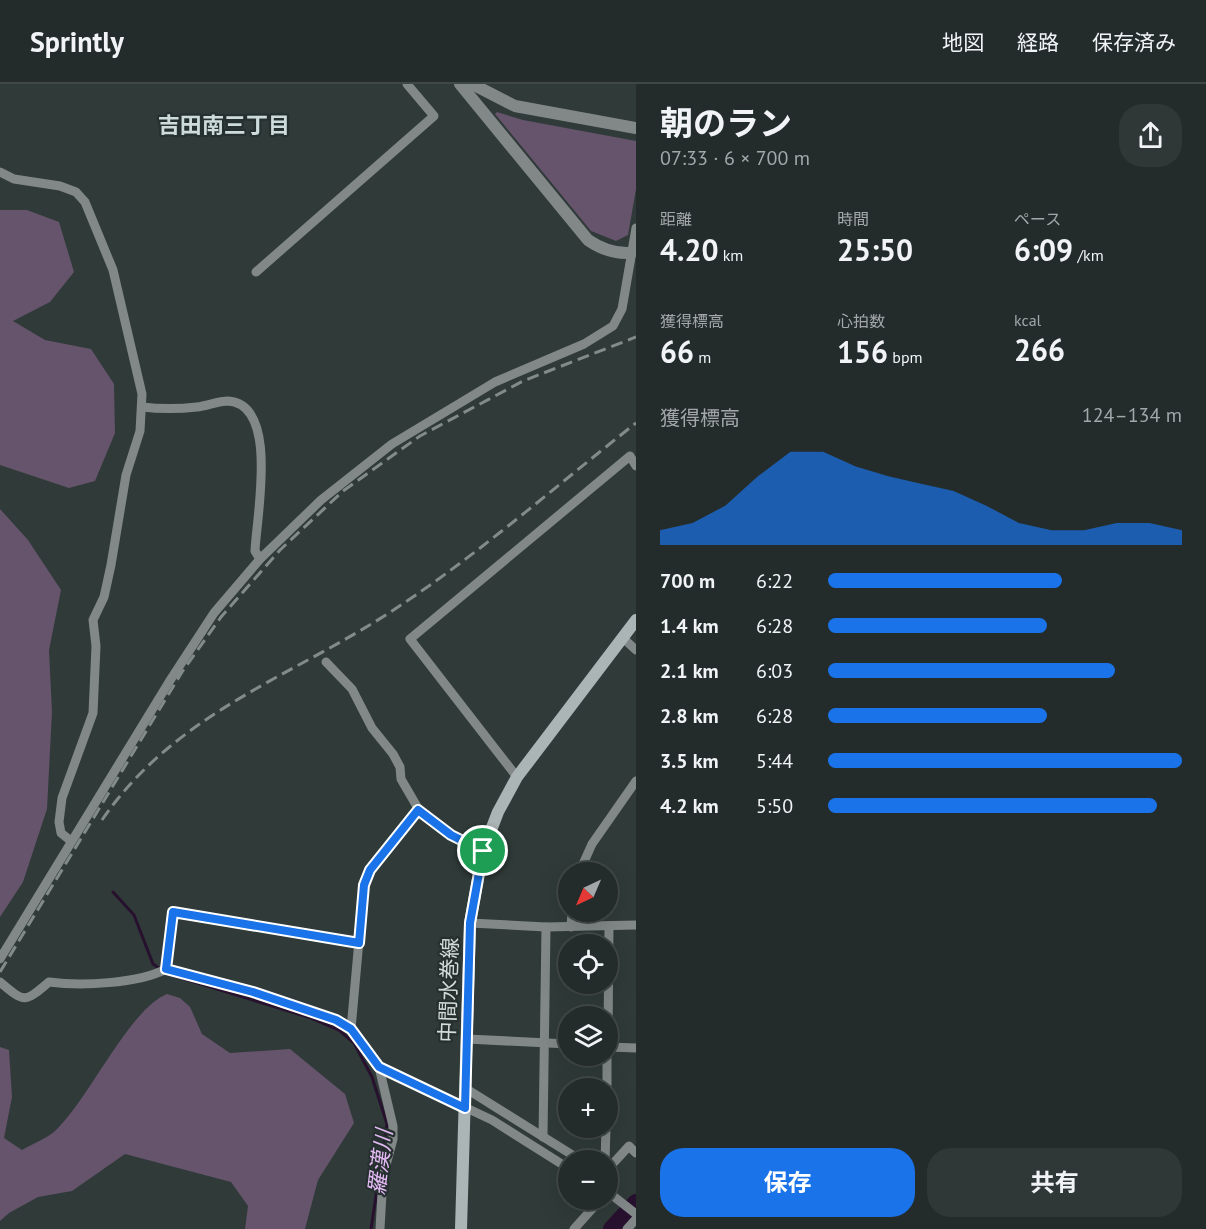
<!DOCTYPE html>
<html lang="ja">
<head>
<meta charset="utf-8">
<style>
  body { margin:0; font-family:"PT Sans","Noto Sans JP",sans-serif; background:#2f3837; color:#f1f3f6; height:100vh; display:flex; flex-direction:column; font-size:22px; white-space:nowrap }
  * { box-sizing:border-box; margin:0 }
  p { font-size:20px; color:#a3a7a9 }
  .icon { flex:none; width:33px; height:33px; fill:none; stroke:currentColor; stroke-width:2; stroke-linecap:round; stroke-linejoin:round }
  .map { position:relative; flex:1; overflow:hidden }
  .sheet { display:flex; flex-direction:column; background:#232c2b; width:570px }
  .sheet>* { flex:none }
  .needle { width:39px; rotate:224deg }
  .tools { position:absolute; left:558px; top:778px; display:grid; gap:12px }
  .tools a { display:grid; place-items:center; width:60px; height:60px; border-radius:50%; background:#232c2b; box-shadow:0 6px 24px #0002,0 0 0 2px #404847; font-size:30px }
  .pin { position:absolute; display:grid; place-items:center; width:51px; height:51px; color:#fff; margin:-26px; border:3px solid #fff; border-radius:50%; box-shadow:0 2px 6px #0007 }
  .round { display:grid; place-items:center; flex:none; width:63px; height:63px; border-radius:24px; background:#2f3837 }
  .summary { display:flex; align-items:center; justify-content:space-between; height:102px; padding:0 24px }
  h1 { font-size:33px; font-weight:700; line-height:45px }
  .metrics { display:grid; grid-template-columns:repeat(3,1fr); gap:9px; height:102px; padding:6px 24px }
  .metrics div { display:grid; align-content:center }
  .metrics b { font-size:30px; font-weight:700 }
  .metrics small { font-size:16px; font-weight:400 }
  .metrics p { font-size:16px }
  .chart { height:168px; padding:12px 24px }
  .chart p { display:flex; justify-content:space-between }
  .chart svg { width:100%; height:108px; margin-top:6px; fill:#1a73e8; opacity:.7 }
  .primary-button { display:flex; gap:12px; margin-top:auto; padding:12px 24px }
  .primary-button a { flex:1; height:69px; border-radius:24px; background:#1a73e8; color:#fff; font-size:24px; font-weight:700; line-height:69px; text-align:center }
  .primary-button a+a { background:#2f3837; color:#f1f3f6 }
  ul { padding:0 24px; list-style:none; font-size:20px }
  li { display:grid; grid-template-columns:96px 72px 1fr; align-items:center; height:45px }
  li i { height:15px; border-radius:8px; background:#1a73e8 }
  header { display:flex; align-items:center; gap:36px; box-sizing:border-box; height:84px; padding:0 30px; background:#232c2b; border-bottom:2px solid #404847 }
  header strong { font-size:28px }
  nav { display:flex; gap:33px; margin-inline-start:auto; font-size:21px }
  main { display:flex; flex:1; min-height:0 }
  .map>svg:first-child { display:block }
  .green { fill:#65546b }
  .lines { fill:none; stroke-linecap:round; stroke-linejoin:round }
  .stream { stroke:#27112e; stroke-width:3 }
  .river { stroke:#27112e; stroke-width:18 }
  .minor { stroke:#828888; stroke-width:9 }
  .tertiary { stroke:#828888; stroke-width:12 }
  .secondary { stroke:#acb5b5; stroke-width:12 }
  .rail { stroke:#828b8a; stroke-width:3; stroke-dasharray:12 6; stroke-linecap:butt }
  .route-casing { stroke:#fff; stroke-width:12 }
  .route { stroke:#1a73e8; stroke-width:8 }
  .labels { text-anchor:middle; stroke-width:4.5; stroke-linejoin:round; paint-order:stroke }
  .street-label { font-size:21px; fill:#d4dbda; stroke:#25302f }
  .neighbourhood-label { font-size:22px; font-weight:bold; fill:#cddbda; stroke:#25302f }
  .water-label { font-size:22px; font-style:italic; fill:#e3b9f3; stroke:#25302f }
</style>
</head>
<body>
<header>
<strong>Sprintly</strong>
<nav><a>地図</a><a>経路</a><a>保存済み</a></nav>
</header>
<main>
<div class="map">
<svg width="636" height="1145" viewBox="0 0 636 1145">
  <rect width="100%" height="100%" fill="#2f3a39"/>
  <g class="green">
    <path d="M497,28L523,36L636,57V105L628,151L616,157L591,147L495,30Z"/>
    <path d="M0,126H27L59,138L74,188L50,218L13,237L45,256L91,265L114,300L115,349L95,397L69,404L0,381Z"/>
    <path d="M0,425L28,456L61,506L49,566L52,628L47,725L23,798L0,833Z"/>
    <path d="M167,910L180,914L190,923L202,950L230,969L290,965L345,1010L354,1039L318,1096L305,1145H245L248,1122L231,1098L125,1070L72,1107L38,1113L9,1129L0,1137V963L9,966L12,1013L4,1054L22,1066C32,1060 45,1055 54,1048C89,1016 128,926 167,910Z"/>
  </g>
  <g class="lines">
    <g class="stream">
      <path d="M113,808L134,831L153,880L160,885"/>
      <path d="M165,889L311,934L339,946L354,959L372,993L387,1040L371,1145"/>
    </g>
    <path class="river" d="M612,1145L636,1119"/>
    <g class="minor">
      <path d="M0,88L14,95L60,102L76,108L85,118L113,186L142,310L140,347L126,391L111,481L104,513L93,536L96,562L93,629L62,714L59,738L61,749L71,757"/>
      <path d="M256,188L434,32L407,0"/>
      <path d="M142,323C160,325 179,325 197,323C207,322 218,317 228,317C280,320 256,435 255,467L260,475"/>
      <path d="M623,554L636,566"/>
      <path d="M326,578L352,605L372,644L393,670L400,683L401,695L419,726L451,751L483,767"/>
      <path d="M517,693L410,555L630,372L636,382"/>
      <path d="M579,789L592,760L636,697"/>
      <path d="M470,839L546,843L636,841"/>
      <path d="M571,843L572,828"/>
      <path d="M0,875L169,598L214,529L260,475L321,416L392,360L495,298L584,260L613,242L622,225L636,144"/>
      <path d="M166,885L173,828L359,859"/>
      <path d="M0,898C25,919 24,919 49,898C80,902 138,900 166,885L253,908L336,936L351,945L379,983L393,1042V1055L383,1092L380,1145"/>
      <path d="M351,945L364,801L370,787L419,726"/>
      <path d="M467,955L568,960"/>
      <path d="M608,955L609,842"/>
      <path d="M608,963L636,964"/>
      <path d="M379,983L492,1036L568,1084"/>
      <path d="M465,1004L582,1077"/>
      <path d="M607,1005V972"/>
      <path d="M543,1053L546,843"/>
      <path d="M605,1077L606,1044"/>
      <path d="M608,1085L629,1062L636,1069"/>
      <path d="M608,1108L636,1130"/>
      <path d="M574,1145L600,1116"/>
      <path d="M627,1145L636,1135"/>
    </g>
    <g class="tertiary">
      <path d="M460,0L588,156C601,165 615,170 631,169"/>
      <path d="M472,0L515,22L636,44"/>
    </g>
    <path class="secondary" d="M461,1145L470,839L483,767L498,728L517,693L636,536"/>
    <g class="rail">
      <path d="M102,736C176,628 292,593 395,525C479,470 557,401 636,339"/>
      <path d="M0,888L182,588L221,533L280,466L343,407L420,352L523,297L636,253"/>
    </g>
  </g>
  <g class="lines">
    <defs>
      <path id="route" d="M418,726L451,751L483,767L470,839L465,1024L379,983L351,945L336,936L253,908L166,885L173,828L359,859L364,801L370,786Z"/>
    </defs>
    <use href="#route" class="route-casing"/>
    <use href="#route" class="route"/>
  </g>
  <g class="labels">
    <g class="street-label">
      <text transform="translate(449 906) rotate(-88)" y="7">中間水巻線</text>
    </g>
    <g class="neighbourhood-label">
      <text x="224" y="49">吉田南三丁目</text>
    </g>
    <g class="water-label">
      <text transform="translate(380 1078) rotate(-83)" y="8">羅漢川</text>
    </g>
  </g>
</svg>
<div class="tools">
<a><svg class="needle" viewBox="-14 -14 28 28"><path d="M0-13l5 13h-10z" fill="#e53935"/><path d="M0 13l5-13h-10z" fill="#a3a7a9"/></svg></a>
<a><svg class="icon" aria-label="locate" viewBox="0 0 24 24"><circle cx="12" cy="12" r="6"/><path d="M12 2v4M12 18v4M2 12h4M18 12h4"/></svg></a>
<a><svg class="icon" aria-label="layers" viewBox="0 0 24 24"><path d="M12 4l9 5-9 5-9-5zM3 14l9 5 9-5"/></svg></a>
<a>+</a>
<a>−</a>
</div>
<div class="pin" style="left:483px;top:767px;background:#1e9e55"><svg class="icon" aria-label="arrive" viewBox="0 0 24 24"><path d="M6 21V4h12l-3 4 3 4H6"/></svg></div>
</div>
<section class="sheet">
<div class="summary"><div><h1>朝のラン</h1><p>07:33 · 6 × 700 m</p></div><a class="round"><svg class="icon" aria-label="share" viewBox="0 0 24 24"><path d="M12 15V3M7 8l5-5 5 5M5 13v7h14v-7"/></svg></a></div>
<div class="metrics">
<div><p>距離</p><b>4.20<small> km</small></b></div>
<div><p>時間</p><b>25:50</b></div>
<div><p>ペース</p><b>6:09<small> /km</small></b></div>
</div>
<div class="metrics">
<div><p>獲得標高</p><b>66<small> m</small></b></div>
<div><p>心拍数</p><b>156<small> bpm</small></b></div>
<div><p>kcal</p><b>266</b></div>
</div>
<div class="chart"><p><span>獲得標高</span>124–134 m</p>
<svg viewBox="0 0 160 44" preserveAspectRatio="none"><path d="M0 44V38L10 35L20 28L30 16L40 6L50 6L60 12L70 16L80 19L90 22L100 28L110 35L120 38L130 38L140 35L150 35L160 38V44z"/></svg>
</div>
<ul>
<li><b>700 m</b>6:22<i style="width:66%"></i></li>
<li><b>1.4 km</b>6:28<i style="width:62%"></i></li>
<li><b>2.1 km</b>6:03<i style="width:81%"></i></li>
<li><b>2.8 km</b>6:28<i style="width:62%"></i></li>
<li><b>3.5 km</b>5:44<i style="width:100%"></i></li>
<li><b>4.2 km</b>5:50<i style="width:93%"></i></li>
</ul>
<div class="primary-button"><a>保存</a><a>共有</a></div>
</section>
</main>
</body>
</html>
